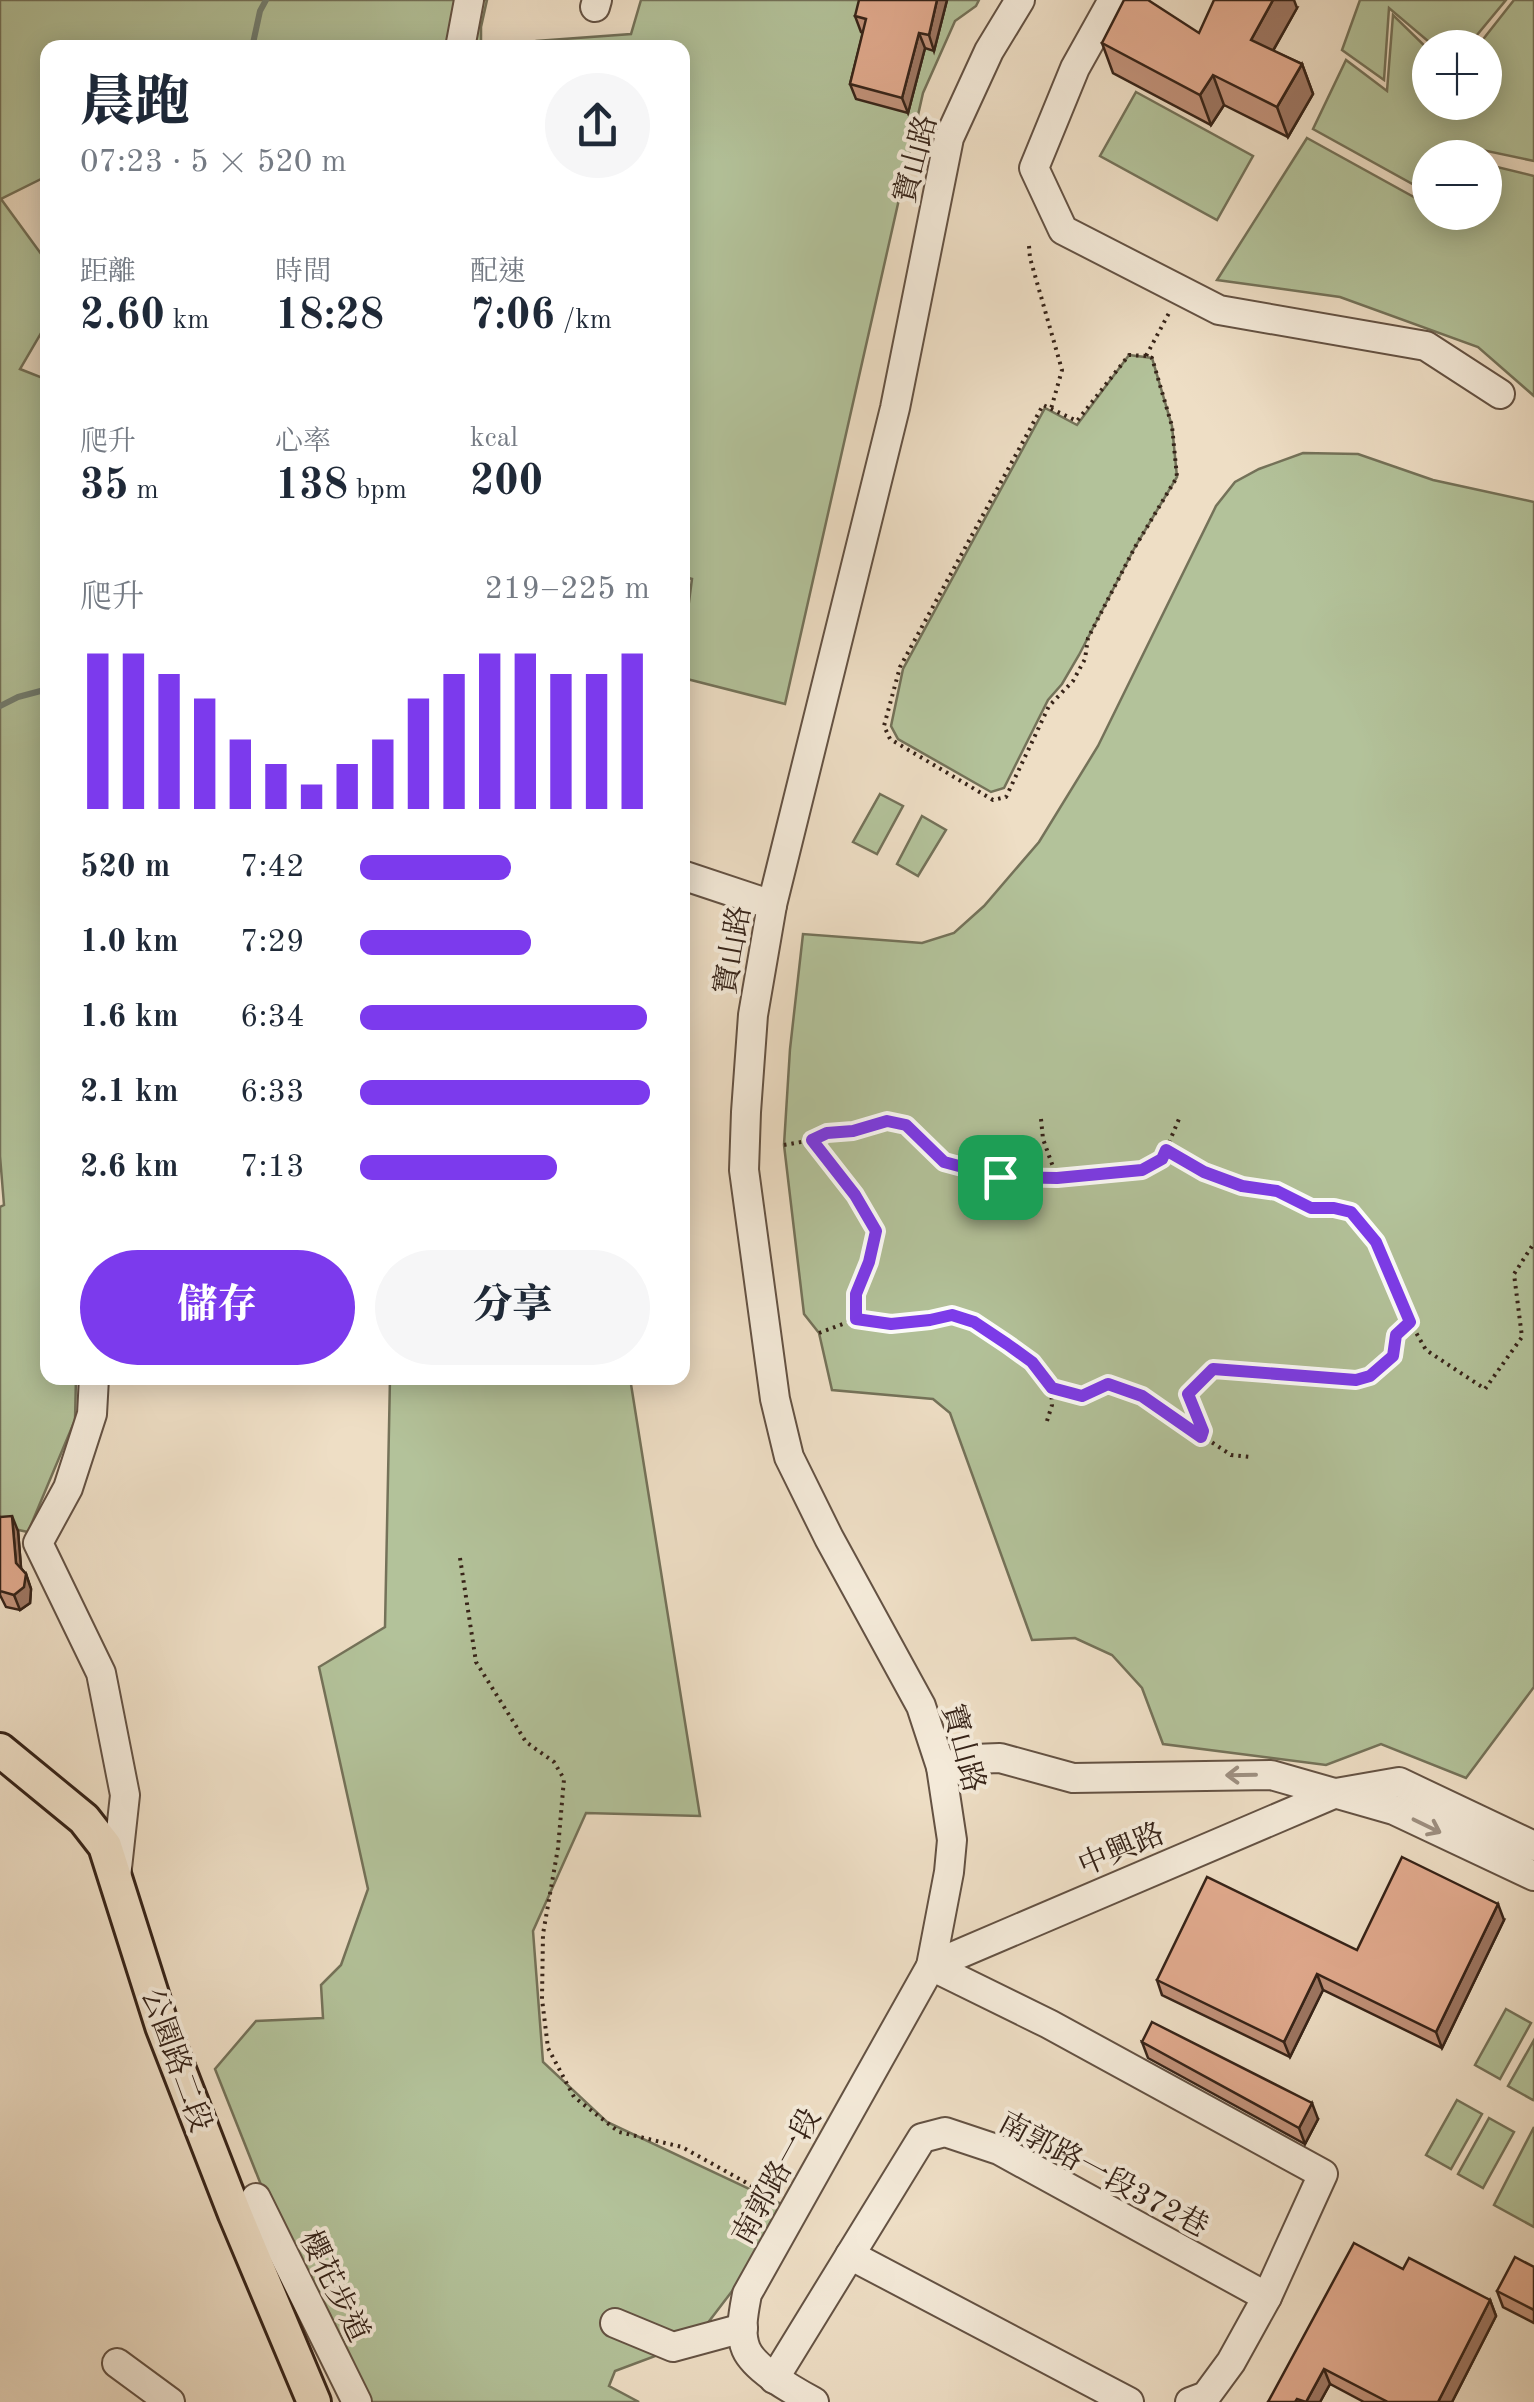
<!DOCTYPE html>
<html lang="zh-TW">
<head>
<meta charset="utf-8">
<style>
  body { margin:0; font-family:"Old Standard TT","Noto Serif TC",serif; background:#f6f6f7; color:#1f2937; height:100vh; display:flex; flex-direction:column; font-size:38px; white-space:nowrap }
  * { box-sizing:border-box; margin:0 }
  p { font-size:32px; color:#747a83 }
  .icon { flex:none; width:55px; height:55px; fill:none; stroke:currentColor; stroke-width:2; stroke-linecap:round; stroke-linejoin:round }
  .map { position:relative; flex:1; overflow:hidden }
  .side { position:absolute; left:40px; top:40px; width:650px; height:1345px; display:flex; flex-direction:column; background:#fff; border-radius:20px; box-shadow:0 5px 25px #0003 }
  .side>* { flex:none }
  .buttons { position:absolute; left:1412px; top:30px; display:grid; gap:20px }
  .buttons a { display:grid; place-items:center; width:90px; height:90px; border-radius:50%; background:#fff; box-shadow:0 5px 25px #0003; font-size:50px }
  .pin { position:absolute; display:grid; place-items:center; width:85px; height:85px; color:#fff; margin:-42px; border-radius:20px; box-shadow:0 5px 15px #0006 }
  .round { display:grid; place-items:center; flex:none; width:105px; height:105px; border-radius:52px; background:#f6f6f7 }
  .headline { display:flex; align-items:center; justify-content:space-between; height:170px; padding:0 40px }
  h1 { font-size:55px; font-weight:800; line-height:75px }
  .stats { display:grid; grid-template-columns:repeat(3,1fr); gap:15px; height:170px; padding:10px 40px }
  .stats div { display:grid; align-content:center }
  .stats b { font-size:42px; font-weight:800 }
  .stats small { font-size:28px; font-weight:400 }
  .stats p { font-size:28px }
  .chart { height:280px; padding:20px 40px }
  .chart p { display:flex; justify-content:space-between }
  .chart svg { width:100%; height:180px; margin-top:10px; stroke:#7c3aed; stroke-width:6 }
  .action { display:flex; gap:20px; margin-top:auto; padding:20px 40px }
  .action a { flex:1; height:115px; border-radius:60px; background:#7c3aed; color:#fff; font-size:40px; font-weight:800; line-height:115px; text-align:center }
  .action a+a { background:#f6f6f7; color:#1f2937 }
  ul { padding:0 40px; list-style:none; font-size:32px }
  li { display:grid; grid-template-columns:160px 120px 1fr; align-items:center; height:75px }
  li i { height:25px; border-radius:12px; background:#7c3aed }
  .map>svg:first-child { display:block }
  .green { fill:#b3c29a; stroke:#747259; stroke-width:2.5 }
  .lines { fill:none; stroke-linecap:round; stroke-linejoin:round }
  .stream { stroke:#737f72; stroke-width:6 }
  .minor-casing { stroke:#645243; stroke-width:32 }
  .major-casing { stroke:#362318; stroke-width:38 }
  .path { stroke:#362318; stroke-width:4; stroke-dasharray:2.5 5; stroke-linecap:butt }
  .minor { stroke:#f4ead9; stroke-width:28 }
  .major { stroke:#eedec5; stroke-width:32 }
  .wall { fill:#c2927a; stroke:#362318; stroke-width:2.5 }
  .shaded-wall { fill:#9e7763; stroke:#362318; stroke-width:2.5 }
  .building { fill:#e1aa8e; stroke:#362318; stroke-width:2.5 }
  .oneway { stroke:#9e9082 }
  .route-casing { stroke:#fff; stroke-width:20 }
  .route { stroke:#7c3aed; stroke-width:12 }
  .labels { text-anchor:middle; stroke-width:8; stroke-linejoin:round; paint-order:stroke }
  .street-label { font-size:30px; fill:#362318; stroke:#f4ead9 }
</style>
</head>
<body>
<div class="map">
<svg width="1534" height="2402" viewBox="0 0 1534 2402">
  <rect width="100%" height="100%" fill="#eedec5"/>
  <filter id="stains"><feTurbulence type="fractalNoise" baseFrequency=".002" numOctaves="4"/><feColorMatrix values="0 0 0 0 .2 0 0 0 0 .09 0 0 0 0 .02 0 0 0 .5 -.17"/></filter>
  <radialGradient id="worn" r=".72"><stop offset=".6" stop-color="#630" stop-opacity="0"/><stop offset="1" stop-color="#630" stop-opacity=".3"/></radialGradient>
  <g class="green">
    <path d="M0,0H487L481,27V47L48,48L47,176L1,199L47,262V323L20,369L48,380V1066L45,1092L48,1109V1378H76L75,1420L28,1532L0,1526V1207L4,1205L0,1156Z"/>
    <path d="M641,0H979L976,6L955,21L923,93L785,704L683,678V648L692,579L682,576V48H522L536,41L631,34Z"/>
    <path d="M1360,0H1506L1467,47H1435L1389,8L1384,80L1342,50Z"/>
    <path d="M1514,0H1534V161L1473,148L1463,157L1430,158V190L1427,192L1313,129L1346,60L1387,91L1393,15L1430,51V102H1485V48L1477,47Z"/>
    <path d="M1136,92L1253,156L1217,220L1100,156Z"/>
    <path d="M1307,138L1430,206V212H1485V164L1534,176V396L1478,347L1340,297L1217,280Z"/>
    <path d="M1129,355L1152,358L1172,426L1177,477L1135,547L1079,655L1062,684L1048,700L1004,788L991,792L898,739L891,726L903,669L1045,408L1077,425Z"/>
    <path d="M1303,453L1358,454L1433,480L1534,502V1687L1466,1778L1381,1744L1326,1765L1163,1744L1142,1688L1112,1655L1075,1638L1032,1640L950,1413L933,1399L832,1390L819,1333L804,1314L784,1145L790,1049L803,934L922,943L954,933L984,906L1039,842L1098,746L1216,506L1235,482L1259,469Z"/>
    <path d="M880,794L903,806L877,854L853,842Z"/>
    <path d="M922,816L946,830L918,876L897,864Z"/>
    <path d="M390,1378H630L700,1816L586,1813L533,1931L543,2062L607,2122L794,2210L694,2341L674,2332L658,2355L615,2371L609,2386L639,2402H361L296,2273L215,2069L256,2021L323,2018L321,1985L341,1965L368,1889L319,1667L385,1627Z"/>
    <path d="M1506,2009L1531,2023L1500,2079L1475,2065Z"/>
    <path d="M1534,2040V2098L1533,2100L1508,2086Z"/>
    <path d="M1457,2100L1482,2114L1451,2169L1426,2155Z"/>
    <path d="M1489,2118L1514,2132L1483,2188L1458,2174Z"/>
    <path d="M1534,2127V2227L1494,2205Z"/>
  </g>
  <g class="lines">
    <g class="stream">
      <path d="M252,48L260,11L266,0"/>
      <path d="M0,706L18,697L48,689"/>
    </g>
    <defs>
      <g id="minor">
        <path d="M1113,0L1075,68L1034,168L1063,230L1219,310L1426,346L1500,394"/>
        <path d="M595,7L597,0"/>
        <path d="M460,48L469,0"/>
        <path d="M682,875L772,905"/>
        <path d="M94,1378L92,1414L68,1488L38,1543L101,1673L125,1795L116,1877"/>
        <path d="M941,1767L973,1759L1000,1758L1073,1778L1271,1775L1394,1810L1534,1876"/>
        <path d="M931,1966L1049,2024L1323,2174L1267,2297L1231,2362L1206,2396L1190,2402"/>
        <path d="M931,1966L1336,1793L1399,1782L1534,1846"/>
        <path d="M256,2198L357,2402"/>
        <path d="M850,2255L1129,2402"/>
        <path d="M615,2323L673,2347L743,2328"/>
        <path d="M117,2363L170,2402"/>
        <path d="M774,2379L922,2138L945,2132L999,2150L1267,2297"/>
        <path d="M814,2402C794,2391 755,2370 746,2349C739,2332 744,2310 747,2294L931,1966L949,1872L952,1840L941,1767L921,1706L829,1538L789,1457L775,1399L744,1170L746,1112L753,1015L772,905L895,408L949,138L989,51L1020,0"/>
      </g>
      <path id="major" d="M0,1750L84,1819L105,1846L162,2026L235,2214L314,2402"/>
    </defs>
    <use href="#minor" class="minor-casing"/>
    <use href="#major" class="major-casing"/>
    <g class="path">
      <path d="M1029,246L1030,258L1062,370L1051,409"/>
      <path d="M1146,356L1129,355L1077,421L1043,405L900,667L884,726L890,739L993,800L1006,797L1049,706L1073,681L1085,659L1088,638L1135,547L1177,477L1172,426L1152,358L1146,356L1169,313"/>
      <path d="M1041,1119L1043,1139L1057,1178"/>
      <path d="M812,1140L855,1195L876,1231C869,1260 856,1287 856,1317"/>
      <path d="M784,1145L812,1140L827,1133L853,1131L887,1121L906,1125L944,1162L1000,1177L1057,1178L1142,1170L1162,1159L1179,1119"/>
      <path d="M1166,1150L1204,1173L1242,1186L1277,1191L1311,1208H1334L1351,1212L1376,1243L1410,1322L1426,1350L1485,1389L1522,1337L1514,1274L1534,1243"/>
      <path d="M819,1333L856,1319L891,1324L930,1321L951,1315L974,1322L1007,1344L1032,1363L1051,1388L1082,1396L1108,1385L1142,1396L1231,1455L1250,1457"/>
      <path d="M1047,1421L1052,1405L1051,1388"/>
      <path d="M1201,1437L1203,1431L1188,1394L1213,1369L1357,1379L1370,1376L1393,1356L1396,1335L1410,1322"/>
      <path d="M460,1558L476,1662L526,1742L554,1762L564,1779L558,1848L543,1934L542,1999L548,2048L574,2097L619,2132L682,2147L772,2197"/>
    </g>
    <use href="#minor" class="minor"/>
    <use href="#major" class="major"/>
  </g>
  <g class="wall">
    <path d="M947,0L934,51L925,48L908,113L856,99L850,84L863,33L861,32L855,16Z"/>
    <path d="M1297,8L1273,51L1302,64L1313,94L1288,137L1224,105L1211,125L1113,73L1102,43L1199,33Z"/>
    <path d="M0,1517L18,1531L21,1568L26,1574L31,1589L30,1603L20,1610L6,1607L0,1595Z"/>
    <path d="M1504,1920L1442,2048L1323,1990L1290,2057L1162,1995L1157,1980L1357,1950Z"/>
    <path d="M1142,2042L1318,2119L1305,2144L1148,2058Z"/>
    <path d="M1534,2267V2323L1503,2307L1497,2291Z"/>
    <path d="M1403,2269L1490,2300L1496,2316L1452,2402H1364L1330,2384L1320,2402H1268Z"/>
  </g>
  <g class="shaded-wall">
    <path d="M937,0H947L934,51L929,35Z"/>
    <path d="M1273,0H1294L1297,8L1262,70L1251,40Z"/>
    <path d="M919,33L925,48L908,113L902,98Z"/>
    <path d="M1302,64L1313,94L1288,137L1277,107Z"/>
    <path d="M1213,75L1224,105L1211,125L1200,95Z"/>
    <path d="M12,1516L18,1531L22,1579L16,1563Z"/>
    <path d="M26,1574L31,1589L30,1603L20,1610L14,1595Z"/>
    <path d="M1498,1904L1504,1920L1442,2048L1436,2032Z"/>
    <path d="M1317,1974L1323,1990L1290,2057L1284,2042Z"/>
    <path d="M1312,2103L1318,2119L1305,2144L1299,2128Z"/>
    <path d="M1490,2300L1496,2316L1452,2402H1438Z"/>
    <path d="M1324,2369L1330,2384L1320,2402H1306Z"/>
  </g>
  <g class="building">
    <path d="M859,0H937L929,35L919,33L902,98L850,84L866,19L855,16Z"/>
    <path d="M1124,0H1148L1199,33L1214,0H1273L1251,40L1302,64L1277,107L1213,75L1200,95L1102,43Z"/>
    <path d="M12,1516L16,1563L26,1574L24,1587L14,1595L0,1591V1517Z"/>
    <path d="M1402,1857L1498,1904L1436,2032L1317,1974L1284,2042L1157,1980L1207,1877L1357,1950Z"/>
    <path d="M1152,2022L1312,2103L1299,2128L1142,2042Z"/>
    <path d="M1354,2243L1403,2269L1409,2258L1490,2300L1438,2402H1388L1324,2369L1306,2402L1297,2399L1295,2402H1268Z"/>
    <path d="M1515,2257L1534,2267V2310L1497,2291Z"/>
  </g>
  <defs><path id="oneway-shaft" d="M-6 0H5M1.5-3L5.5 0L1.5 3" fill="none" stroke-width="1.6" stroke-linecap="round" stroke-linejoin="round" transform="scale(2.5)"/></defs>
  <g class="oneway">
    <use href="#oneway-shaft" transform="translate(1241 1775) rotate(179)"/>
    <use href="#oneway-shaft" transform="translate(1427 1826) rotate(26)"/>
  </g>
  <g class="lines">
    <defs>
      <path id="route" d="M887,1121L906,1125L944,1162L1000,1177L1057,1178L1142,1170L1162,1159L1166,1150L1204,1172L1242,1186L1277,1191L1311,1208H1334L1351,1212L1376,1242L1410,1322L1396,1335L1393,1356L1370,1376L1356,1380L1213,1369L1188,1394L1203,1431L1201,1437L1142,1396L1108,1384L1082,1396L1052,1388L1032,1362L1007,1344L974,1322L952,1315L930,1320L891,1324L856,1319V1294L869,1262L876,1231L855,1195L812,1140L827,1133L853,1131Z"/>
    </defs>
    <use href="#route" class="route-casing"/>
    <use href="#route" class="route"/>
  </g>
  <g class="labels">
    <g class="street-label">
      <text transform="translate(915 159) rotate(-75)" y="10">寶山路</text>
      <text transform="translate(732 950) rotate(-80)" y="10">寶山路</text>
      <text transform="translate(964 1748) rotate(75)" y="10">寶山路</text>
      <text transform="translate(1121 1849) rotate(-23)" y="10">中興路</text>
      <text transform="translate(177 2060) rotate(70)" y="10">公園路二段</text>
      <text transform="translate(1104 2174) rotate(28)" y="10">南郭路一段372巷</text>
      <text transform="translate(776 2176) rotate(-61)" y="10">南郭路一段</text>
      <text transform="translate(335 2286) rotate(64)" y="10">櫻花步道</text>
    </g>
  </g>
  <rect width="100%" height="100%" filter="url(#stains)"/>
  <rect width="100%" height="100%" fill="url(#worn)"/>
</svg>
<div class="buttons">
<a>+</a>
<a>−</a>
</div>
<div class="pin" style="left:1000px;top:1177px;background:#1e9e55"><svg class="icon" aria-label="arrive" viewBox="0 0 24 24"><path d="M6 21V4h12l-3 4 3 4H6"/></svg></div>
<section class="side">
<div class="headline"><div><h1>晨跑</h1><p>07:23 · 5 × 520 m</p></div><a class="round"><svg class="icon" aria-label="share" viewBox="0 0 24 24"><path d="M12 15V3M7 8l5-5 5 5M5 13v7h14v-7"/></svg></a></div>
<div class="stats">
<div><p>距離</p><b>2.60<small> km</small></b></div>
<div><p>時間</p><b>18:28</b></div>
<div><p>配速</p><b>7:06<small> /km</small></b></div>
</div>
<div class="stats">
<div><p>爬升</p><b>35<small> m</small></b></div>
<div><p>心率</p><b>138<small> bpm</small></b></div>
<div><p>kcal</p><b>200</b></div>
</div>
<div class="chart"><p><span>爬升</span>219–225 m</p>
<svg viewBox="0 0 160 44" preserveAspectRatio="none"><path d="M5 44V6M15 44V6M25 44V11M35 44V17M45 44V27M55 44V33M65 44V38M75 44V33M85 44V27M95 44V17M105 44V11M115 44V6M125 44V6M135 44V11M145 44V11M155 44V6"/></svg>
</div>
<ul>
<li><b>520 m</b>7:42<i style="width:52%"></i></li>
<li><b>1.0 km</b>7:29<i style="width:59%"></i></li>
<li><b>1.6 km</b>6:34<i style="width:99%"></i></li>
<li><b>2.1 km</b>6:33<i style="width:100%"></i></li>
<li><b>2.6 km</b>7:13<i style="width:68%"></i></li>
</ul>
<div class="action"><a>儲存</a><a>分享</a></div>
</section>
</div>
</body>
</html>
